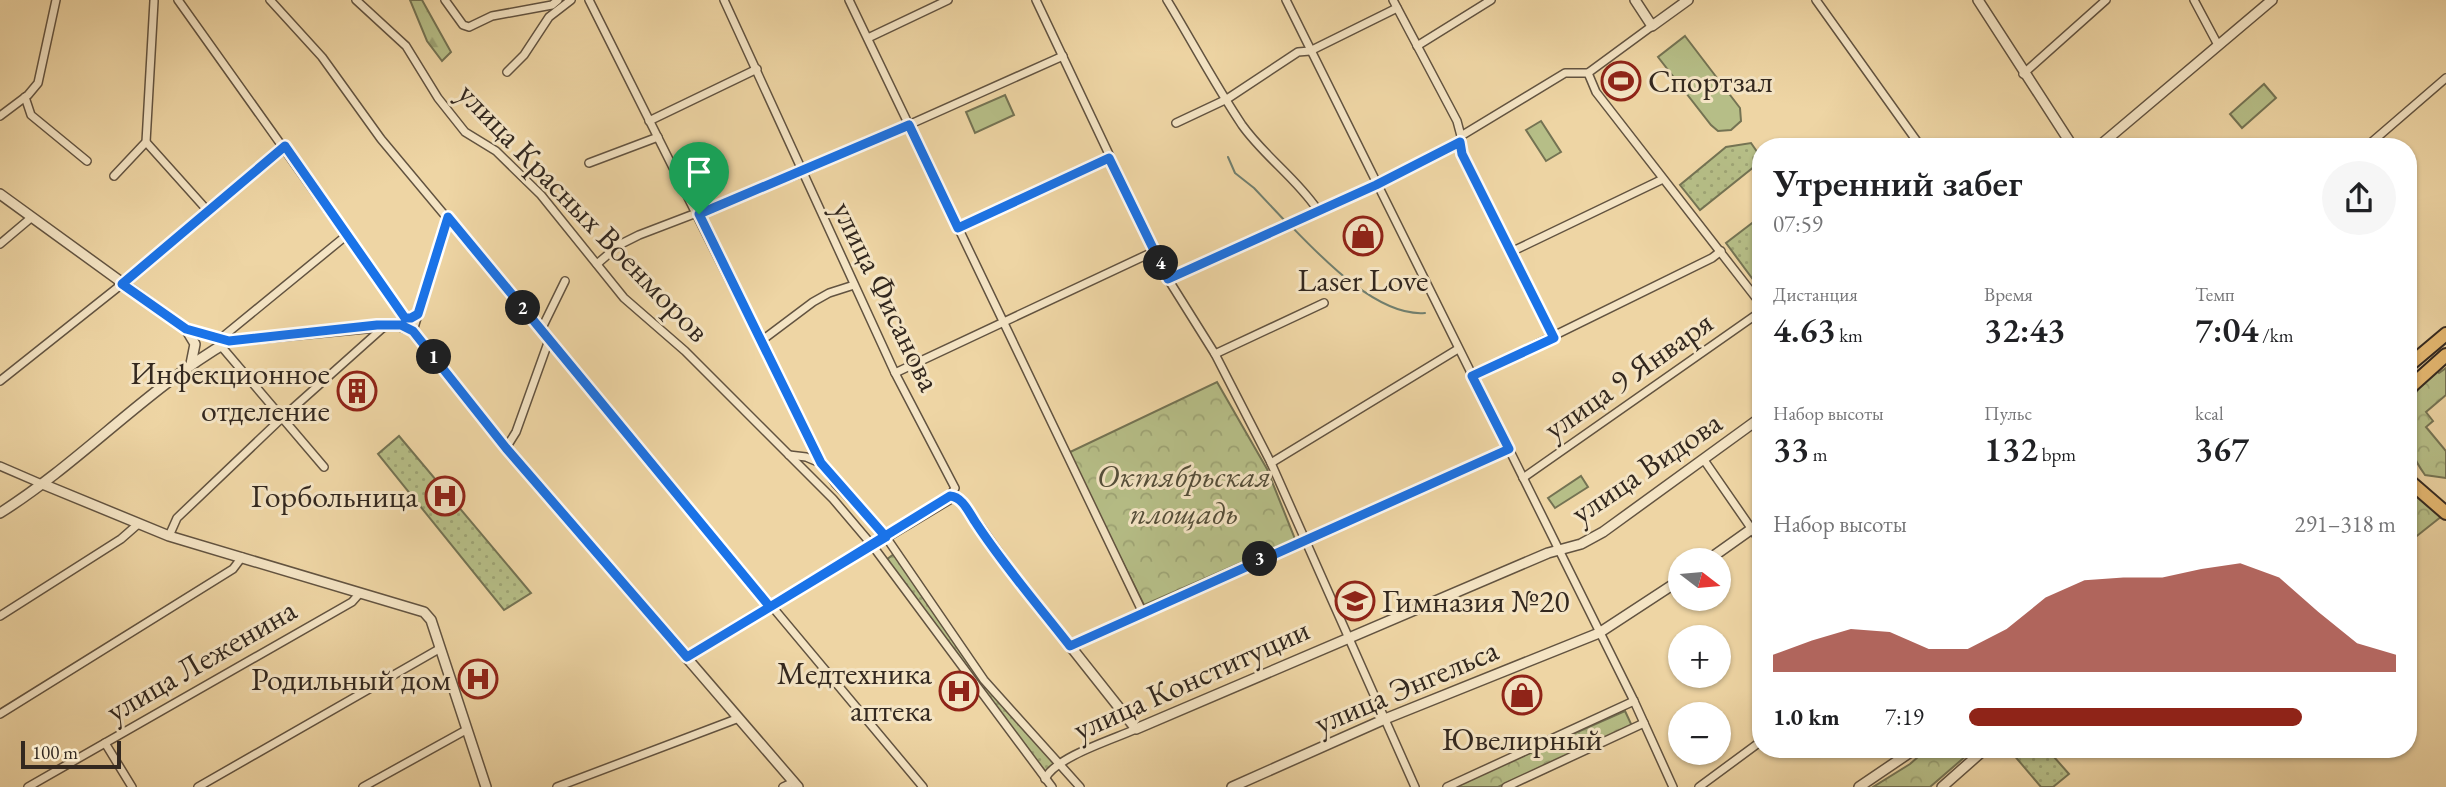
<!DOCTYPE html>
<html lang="ru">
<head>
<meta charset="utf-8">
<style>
  body { margin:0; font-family:"EB Garamond",serif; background:#f6f6f6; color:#202124; height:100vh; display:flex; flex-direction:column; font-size:26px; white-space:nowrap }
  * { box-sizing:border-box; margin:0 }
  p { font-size:23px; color:#757577 }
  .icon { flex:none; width:38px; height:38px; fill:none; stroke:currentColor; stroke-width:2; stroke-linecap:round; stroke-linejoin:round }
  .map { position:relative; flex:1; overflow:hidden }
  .details { position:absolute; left:1752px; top:138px; width:665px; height:620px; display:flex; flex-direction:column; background:#fff; border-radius:28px; box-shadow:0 2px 5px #0004 }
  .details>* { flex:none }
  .needle { width:46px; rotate:106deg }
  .fabs { position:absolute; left:1668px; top:548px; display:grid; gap:14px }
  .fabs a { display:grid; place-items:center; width:63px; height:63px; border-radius:50%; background:#fff; box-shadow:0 2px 5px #0004; font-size:35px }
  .scale { position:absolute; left:21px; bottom:18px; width:100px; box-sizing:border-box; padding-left:7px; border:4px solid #33281f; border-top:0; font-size:19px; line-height:24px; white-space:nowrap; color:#33281f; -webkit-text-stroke:5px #f4e4c4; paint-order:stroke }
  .pin { position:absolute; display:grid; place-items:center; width:60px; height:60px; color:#fff; margin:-72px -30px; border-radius:50% 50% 50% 0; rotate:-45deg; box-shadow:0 0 7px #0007 }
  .pin .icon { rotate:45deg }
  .km { position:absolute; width:35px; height:35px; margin:-18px; border-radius:50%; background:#222; color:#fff; font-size:19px; line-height:35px; text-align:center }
  .round { display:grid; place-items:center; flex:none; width:74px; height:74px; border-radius:37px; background:#f6f6f6 }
  .head { display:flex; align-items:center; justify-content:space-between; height:119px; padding:0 21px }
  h1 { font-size:38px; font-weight:600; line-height:52px }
  .figures { display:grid; grid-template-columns:repeat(3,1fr); gap:10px; height:119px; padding:7px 21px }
  .figures div { display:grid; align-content:center }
  .figures b { font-size:35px; font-weight:600 }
  .figures small { font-size:19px; font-weight:400 }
  .figures p { font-size:19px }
  .chart { height:196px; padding:14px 21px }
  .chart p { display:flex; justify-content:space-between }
  .chart svg { width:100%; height:126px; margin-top:7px; fill:#8f2418; opacity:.7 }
  ul { padding:0 21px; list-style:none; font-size:23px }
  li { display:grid; grid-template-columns:112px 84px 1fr; align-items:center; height:52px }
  li i { height:18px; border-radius:9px; background:#8f2418 }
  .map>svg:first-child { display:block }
  .grass { fill:url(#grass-dots); stroke:#747353; stroke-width:2 }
  .forest { fill:url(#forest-firs); stroke:#747353; stroke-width:2 }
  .park { fill:url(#park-crowns); stroke:#747353; stroke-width:2 }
  .pitch { fill:#b6be87; stroke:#747353; stroke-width:2 }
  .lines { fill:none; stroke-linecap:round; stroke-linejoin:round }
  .stream { stroke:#717f6e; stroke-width:2 }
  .minor-casing { stroke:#625340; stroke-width:10 }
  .tertiary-casing { stroke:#625340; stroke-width:12 }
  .trunk-casing { stroke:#33281f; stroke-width:16 }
  .minor { stroke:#f4e4c4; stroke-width:7 }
  .tertiary { stroke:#f4e4c4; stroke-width:9 }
  .trunk { stroke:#e7ba72; stroke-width:12 }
  .route-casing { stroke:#fff; stroke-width:14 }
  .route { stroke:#1a73e8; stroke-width:9 }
  .labels { text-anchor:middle; stroke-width:6; stroke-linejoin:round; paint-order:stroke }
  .poi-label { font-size:32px; fill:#33281f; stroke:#f4e4c4; text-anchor:end }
  .street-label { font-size:32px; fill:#33281f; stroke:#f4e4c4 }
  .park-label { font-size:32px; font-style:italic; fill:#544e39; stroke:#f4e4c4 }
</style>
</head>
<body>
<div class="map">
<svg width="2446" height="787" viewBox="0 0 2446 787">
  <defs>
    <pattern id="grass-dots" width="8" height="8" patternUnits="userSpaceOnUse" patternTransform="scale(1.75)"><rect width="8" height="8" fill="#b6be87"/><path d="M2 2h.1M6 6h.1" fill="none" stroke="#9da374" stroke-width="1.8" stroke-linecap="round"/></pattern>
    <pattern id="forest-firs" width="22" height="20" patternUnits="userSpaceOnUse" patternTransform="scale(1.75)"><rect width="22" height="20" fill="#b6be87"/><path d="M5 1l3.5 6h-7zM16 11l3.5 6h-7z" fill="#9da374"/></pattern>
    <pattern id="park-crowns" width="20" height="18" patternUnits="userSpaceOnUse" patternTransform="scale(1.75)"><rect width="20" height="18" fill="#b6be87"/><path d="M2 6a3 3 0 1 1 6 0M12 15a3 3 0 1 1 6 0" fill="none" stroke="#9da374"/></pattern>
  </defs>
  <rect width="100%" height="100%" fill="#eed5a4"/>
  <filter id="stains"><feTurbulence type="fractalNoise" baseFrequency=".00286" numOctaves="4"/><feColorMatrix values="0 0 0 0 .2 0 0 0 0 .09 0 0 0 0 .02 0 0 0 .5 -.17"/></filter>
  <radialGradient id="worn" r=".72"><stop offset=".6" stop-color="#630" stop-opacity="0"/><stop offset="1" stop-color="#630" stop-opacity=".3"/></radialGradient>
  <g class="grass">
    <path d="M1751,143L1760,156V162L1700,210L1680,185L1726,147Z"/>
    <path d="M1760,217V289L1726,243Z"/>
    <path d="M399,436L531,593L504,610L378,454Z"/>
    <path d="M894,554L983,681L979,683L886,560Z"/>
    <path d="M987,686L1056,762L1045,773L982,690Z"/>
    <path d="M2019,749H2047L2069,774L2053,787H2041L2013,754Z"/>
  </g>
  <path class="forest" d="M410,0H422L451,52L442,61L427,41Z"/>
  <g class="park">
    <path d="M2446,368V395L2426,412L2433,421L2426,427L2446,451V478L2425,475C2397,436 2401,402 2435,369L2439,373Z"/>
    <path d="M1217,382L1267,469L1295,539L1144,605L1068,453Z"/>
    <path d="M2408,487L2442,516L2408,543Z"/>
    <path d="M1625,711L1632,726L1498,787H1453Z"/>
    <path d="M1927,749H1974L1930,787H1873L1910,764Z"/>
  </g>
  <g class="pitch">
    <path d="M1685,36L1740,108L1741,121L1731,130L1718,131L1711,125L1658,57Z"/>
    <path d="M2264,84L2276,98L2242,128L2230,114Z"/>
    <path d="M1005,95L1014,115L975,133L966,112Z"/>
    <path d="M1541,121L1561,152L1546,161L1526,130Z"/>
    <path d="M1581,476L1588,487L1555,508L1548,498Z"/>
  </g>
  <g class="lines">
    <g class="stream">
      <path d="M1228,157L1235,173L1254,188L1287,223"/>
      <path d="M1291,226C1322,258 1378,317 1425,313"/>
    </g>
    <defs>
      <g id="minor">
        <path d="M178,0L413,330"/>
        <path d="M270,0L322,57L381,139L549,340L923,787"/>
        <path d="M356,0L406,46L438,98L465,132L496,151L541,195L624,298L685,351L833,499L872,545L1052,787"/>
        <path d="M445,0L463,25L469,27L492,16L552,5L558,0"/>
        <path d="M589,0L821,463L835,483L886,537L984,680L1080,787"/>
        <path d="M724,0L895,373L955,488L950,496"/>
        <path d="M849,0L1142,611"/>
        <path d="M1036,0L1168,279L1215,354L1271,463L1415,787"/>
        <path d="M1167,0C1192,41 1215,85 1242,125C1264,156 1296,178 1317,209"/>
        <path d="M1286,0L1634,701L1673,787"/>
        <path d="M1393,0L1457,121L1461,136"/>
        <path d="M1816,0L1921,147"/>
        <path d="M2194,0L2218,45"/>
        <path d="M868,38L948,0"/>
        <path d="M1417,46L1491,0"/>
        <path d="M507,72L524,55L549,17L571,0"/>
        <path d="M1588,73L1596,92L1760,303"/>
        <path d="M2023,74L2106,0"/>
        <path d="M25,97L31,115L87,161"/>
        <path d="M0,116L28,95L38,83L56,0"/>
        <path d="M649,121L757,69"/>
        <path d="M1176,123L1227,99L1298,52L1310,51L1397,8"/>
        <path d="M146,142L207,210"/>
        <path d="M1460,142L1462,154L1554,338"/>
        <path d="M2366,147L2446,78"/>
        <path d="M589,163L658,137"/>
        <path d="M114,176L146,142L154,1"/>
        <path d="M958,228L1109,157"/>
        <path d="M0,244L32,217"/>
        <path d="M1511,252L1663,179"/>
        <path d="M597,264L619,245L639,235L801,173L1063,56"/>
        <path d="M1168,279L1376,185L1460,142L1461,136L1565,73H1588L1652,26"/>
        <path d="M541,330L565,281"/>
        <path d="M413,331L448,217"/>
        <path d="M220,339L347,235"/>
        <path d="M761,341L813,302L829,293L854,285"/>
        <path d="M221,346L324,467"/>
        <path d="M1215,354L1324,303"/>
        <path d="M895,373L1155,251"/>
        <path d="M1472,376L1712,258L1721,251"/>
        <path d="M0,381L122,284L285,146"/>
        <path d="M506,448L516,432L549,340"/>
        <path d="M789,455L806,457L820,463"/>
        <path d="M1704,460L1760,541"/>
        <path d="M1271,463L1458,349"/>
        <path d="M0,466L44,485"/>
        <path d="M1523,478L1760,312"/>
        <path d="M169,536L177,518L283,417L386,325"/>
        <path d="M0,616L121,539L137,525"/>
        <path d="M1070,646L1509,449"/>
        <path d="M0,714L233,569L242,557"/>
        <path d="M105,743L132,787"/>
        <path d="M1045,779C1055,757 1114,739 1136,729"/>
        <path d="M28,787L352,602L360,593"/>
        <path d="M198,787L439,649"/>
        <path d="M363,787L466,730"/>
        <path d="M557,787L739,718"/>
        <path d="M783,787L794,782"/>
        <path d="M1447,787L1634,701"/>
        <path d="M1506,787L1644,723"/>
        <path d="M1699,787L1760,742"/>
      </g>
      <g id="tertiary">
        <path d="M1635,0L1652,26L1688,0"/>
        <path d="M1978,0L2073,147"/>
        <path d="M2098,147L2272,0"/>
        <path d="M0,194L186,329L229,341L397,325L413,331L506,448L798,787"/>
        <path d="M186,329L195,344L191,364"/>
        <path d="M45,485L169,536L424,612L431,620L486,787"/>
        <path d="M0,513C81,462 146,389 229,341"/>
        <path d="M1708,560L1760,523"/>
        <path d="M687,657L954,496L962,502L1010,570L1136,729L1548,553L1581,544L1603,532L1760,418"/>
        <path d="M1232,787L1385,719L1599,633L1680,580"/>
        <path d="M1859,787L1915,749"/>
        <path d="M1942,787L1985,749"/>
      </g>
      <g id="trunk">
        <path d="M2408,366L2446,334"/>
        <path d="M2408,389L2446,355"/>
        <path d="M2408,480L2446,513"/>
      </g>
    </defs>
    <use href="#minor" class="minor-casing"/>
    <use href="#tertiary" class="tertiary-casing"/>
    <use href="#trunk" class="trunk-casing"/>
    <use href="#minor" class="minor"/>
    <use href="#tertiary" class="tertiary"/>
    <use href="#trunk" class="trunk"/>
  </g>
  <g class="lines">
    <defs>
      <path id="route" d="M699,214L821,463L886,537L687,657L506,448L413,331L401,325H377L229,341L186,329L122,284L285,146L405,318H411L418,314L448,217L770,607L950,496C963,497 969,513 976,523C1004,566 1038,605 1070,646L1509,449L1472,376L1554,338L1462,154L1460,142L1376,185L1168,279L1109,158L958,228L909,125L699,214"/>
    </defs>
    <use href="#route" class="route-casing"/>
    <use href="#route" class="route"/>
  </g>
  <defs>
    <symbol id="stadium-ring" viewBox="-11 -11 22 22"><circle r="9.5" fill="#f4e4c4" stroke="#8f2418" stroke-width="1.5"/><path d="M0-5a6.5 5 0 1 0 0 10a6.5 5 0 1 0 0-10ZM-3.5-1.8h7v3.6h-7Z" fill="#8f2418"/></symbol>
    <symbol id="shop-ring" viewBox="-11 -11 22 22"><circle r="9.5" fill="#f4e4c4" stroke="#8f2418" stroke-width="1.5"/><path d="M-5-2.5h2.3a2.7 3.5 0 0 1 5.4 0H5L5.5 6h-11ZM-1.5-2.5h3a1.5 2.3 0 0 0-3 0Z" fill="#8f2418"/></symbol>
    <symbol id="building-ring" viewBox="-11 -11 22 22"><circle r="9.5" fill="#f4e4c4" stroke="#8f2418" stroke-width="1.5"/><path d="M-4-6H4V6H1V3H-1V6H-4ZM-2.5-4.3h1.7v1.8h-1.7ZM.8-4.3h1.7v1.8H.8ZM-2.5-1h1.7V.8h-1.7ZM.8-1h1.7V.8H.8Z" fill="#8f2418"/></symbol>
    <symbol id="hospital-ring" viewBox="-11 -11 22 22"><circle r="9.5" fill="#f4e4c4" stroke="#8f2418" stroke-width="1.5"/><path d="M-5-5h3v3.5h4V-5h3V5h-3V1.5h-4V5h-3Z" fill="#8f2418"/></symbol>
    <symbol id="school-ring" viewBox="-11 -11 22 22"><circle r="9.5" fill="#f4e4c4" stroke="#8f2418" stroke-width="1.5"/><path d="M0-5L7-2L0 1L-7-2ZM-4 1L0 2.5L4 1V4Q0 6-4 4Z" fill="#8f2418"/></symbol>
  </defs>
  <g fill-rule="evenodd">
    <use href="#stadium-ring" x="1599" y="59" width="44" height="44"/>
    <use href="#shop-ring" x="1341" y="214" width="44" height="44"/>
    <use href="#building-ring" x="335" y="369" width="44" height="44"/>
    <use href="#hospital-ring" x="423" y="474" width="44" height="44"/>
    <use href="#school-ring" x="1333" y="579" width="44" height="44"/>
    <use href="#hospital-ring" x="456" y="657" width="44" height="44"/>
    <use href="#hospital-ring" x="937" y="669" width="44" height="44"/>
    <use href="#shop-ring" x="1500" y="673" width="44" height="44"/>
  </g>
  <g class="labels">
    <g class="poi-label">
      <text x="1648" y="92" text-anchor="start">Спортзал</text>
      <text x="1363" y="291" text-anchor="middle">Laser Love</text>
      <text x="330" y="384">Инфекционное<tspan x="330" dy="37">отделение</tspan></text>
      <text x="418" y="507">Горбольница</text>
      <text x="1382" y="612" text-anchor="start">Гимназия №20</text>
      <text x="932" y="684">Медтехника<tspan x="932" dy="37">аптека</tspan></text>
      <text x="451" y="690">Родильный дом</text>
      <text x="1522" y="750" text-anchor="middle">Ювелирный</text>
    </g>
    <g class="street-label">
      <text transform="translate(584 212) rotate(46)" y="11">улица Красных Военморов</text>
      <text transform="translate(887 296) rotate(64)" y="11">улица Фисанова</text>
      <text transform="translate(1628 375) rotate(-35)" y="11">улица 9 Января</text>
      <text transform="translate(1646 467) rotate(-34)" y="11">улица Видова</text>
      <text transform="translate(201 660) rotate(-30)" y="11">улица Леженина</text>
      <text transform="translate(1191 679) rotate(-24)" y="11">улица Конституции</text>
      <text transform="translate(1406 686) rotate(-23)" y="11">улица Энгельса</text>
    </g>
    <g class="park-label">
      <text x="1184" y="487">Октябрьская<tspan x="1184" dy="37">площадь</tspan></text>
    </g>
  </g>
  <rect width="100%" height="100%" filter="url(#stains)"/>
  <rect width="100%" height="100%" fill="url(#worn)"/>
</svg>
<div class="fabs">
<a><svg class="needle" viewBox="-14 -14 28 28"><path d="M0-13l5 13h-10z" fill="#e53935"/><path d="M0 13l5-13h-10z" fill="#757577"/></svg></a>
<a>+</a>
<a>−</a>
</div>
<div class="scale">100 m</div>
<div class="pin" style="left:699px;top:214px;background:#1e9e55"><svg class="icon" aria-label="arrive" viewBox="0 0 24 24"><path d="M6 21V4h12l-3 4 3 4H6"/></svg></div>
<b class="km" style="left:434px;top:357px">1</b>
<b class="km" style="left:523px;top:308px">2</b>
<b class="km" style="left:1260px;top:559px">3</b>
<b class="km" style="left:1161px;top:263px">4</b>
<section class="details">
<div class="head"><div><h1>Утренний забег</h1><p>07:59</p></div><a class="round"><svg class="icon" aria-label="share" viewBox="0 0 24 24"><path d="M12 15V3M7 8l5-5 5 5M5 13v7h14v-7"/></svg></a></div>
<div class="figures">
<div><p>Дистанция</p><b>4.63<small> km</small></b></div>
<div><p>Время</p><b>32:43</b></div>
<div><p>Темп</p><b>7:04<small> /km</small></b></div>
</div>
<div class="figures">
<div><p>Набор высоты</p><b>33<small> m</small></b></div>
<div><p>Пульс</p><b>132<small> bpm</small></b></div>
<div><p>kcal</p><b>367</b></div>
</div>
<div class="chart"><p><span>Набор высоты</span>291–318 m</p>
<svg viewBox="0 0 160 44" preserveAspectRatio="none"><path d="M0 44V38L10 33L20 29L30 30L40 36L50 36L60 29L70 18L80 12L90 11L100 11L110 8L120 6L130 11L140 23L150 34L160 38V44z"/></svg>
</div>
<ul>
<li><b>1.0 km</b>7:19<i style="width:78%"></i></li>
</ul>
</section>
</div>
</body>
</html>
